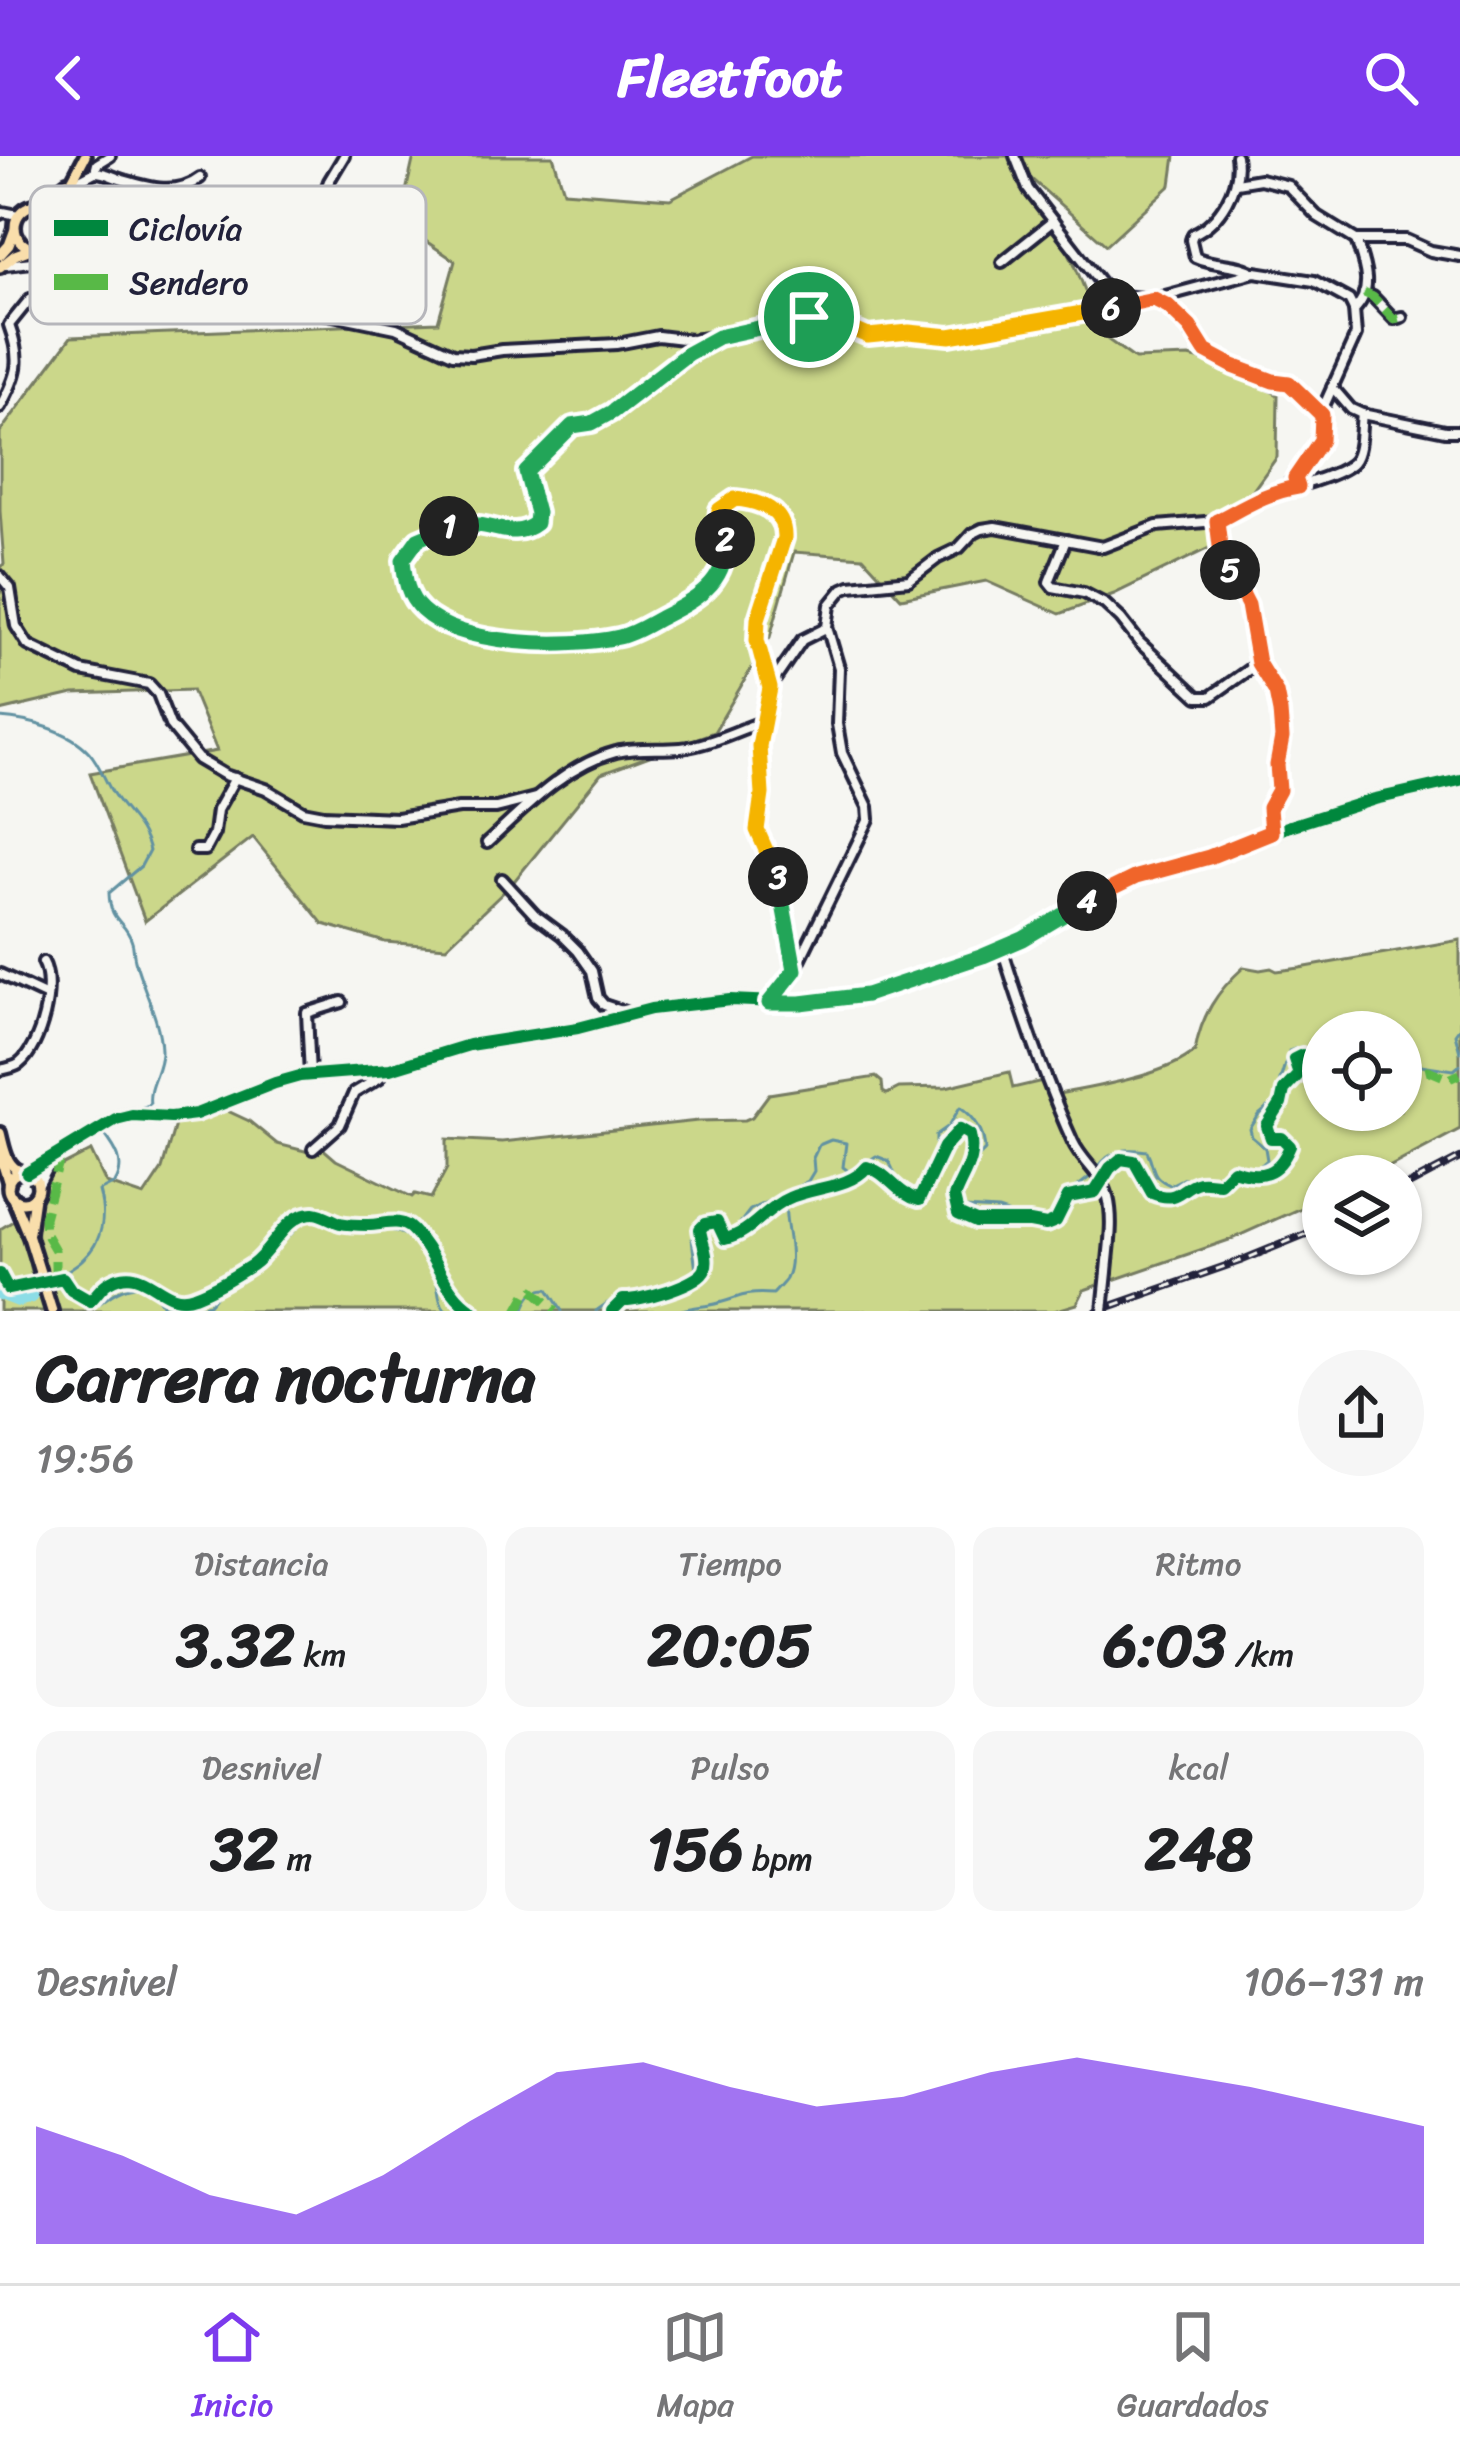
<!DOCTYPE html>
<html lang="es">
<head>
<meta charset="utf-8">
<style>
  body { margin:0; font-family:Sriracha,sans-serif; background:#f6f6f6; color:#202124; height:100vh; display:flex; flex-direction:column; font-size:45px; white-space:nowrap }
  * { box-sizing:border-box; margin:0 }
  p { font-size:39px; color:#757577 }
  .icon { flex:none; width:66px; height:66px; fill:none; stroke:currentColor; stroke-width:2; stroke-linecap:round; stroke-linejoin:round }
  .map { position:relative; height:1155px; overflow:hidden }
  .details { display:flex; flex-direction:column; background:#fff; flex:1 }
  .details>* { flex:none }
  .controls { position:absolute; left:1302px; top:855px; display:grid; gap:24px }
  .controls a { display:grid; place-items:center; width:120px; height:120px; border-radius:50%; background:#fff; box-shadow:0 3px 9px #0004; font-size:60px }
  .pin { position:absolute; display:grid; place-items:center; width:102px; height:102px; color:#fff; margin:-51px; border:6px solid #fff; border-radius:50%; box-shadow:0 3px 12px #0007 }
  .km { position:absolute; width:60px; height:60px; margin:-30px; border-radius:50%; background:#222; color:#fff; font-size:33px; line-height:60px; text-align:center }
  .round { display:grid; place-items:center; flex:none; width:126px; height:126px; border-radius:63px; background:#f6f6f6 }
  .head { display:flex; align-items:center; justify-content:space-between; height:204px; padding:0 36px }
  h1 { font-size:66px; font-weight:800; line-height:90px }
  .metrics { display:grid; grid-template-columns:repeat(3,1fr); gap:18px; height:204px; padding:12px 36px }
  .metrics div { display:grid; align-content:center; border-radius:24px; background:#f6f6f6; text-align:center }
  .metrics b { font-size:60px; font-weight:800 }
  .metrics small { font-size:33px; font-weight:400 }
  .metrics p { font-size:33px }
  .chart { height:336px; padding:24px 36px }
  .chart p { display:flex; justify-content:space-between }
  .chart svg { width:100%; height:216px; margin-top:12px; fill:#7c3aed; opacity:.7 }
  header { display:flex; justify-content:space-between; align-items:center; height:156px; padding:0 36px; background:#7c3aed; color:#fff; font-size:54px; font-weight:800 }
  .dock { display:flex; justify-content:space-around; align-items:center; height:168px; border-top:3px solid #e0e0e0; background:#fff; font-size:33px; color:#757577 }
  .dock a { display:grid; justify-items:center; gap:6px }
  .dock .on { color:#7c3aed }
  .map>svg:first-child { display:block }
  .green { fill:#cbd78a; stroke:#767c62; stroke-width:3; fill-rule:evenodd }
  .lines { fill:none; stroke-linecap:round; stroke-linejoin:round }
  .stream { stroke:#6292a2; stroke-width:3 }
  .river { stroke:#8cdde6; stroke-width:12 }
  .minor-casing { stroke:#22223b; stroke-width:16 }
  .major-casing { stroke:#22223b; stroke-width:18 }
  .minor { stroke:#f6f6f2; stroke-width:8 }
  .major { stroke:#f9deab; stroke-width:9 }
  .rail-casing { stroke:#22223b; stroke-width:8 }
  .rail { stroke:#f6f6f2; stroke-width:3; stroke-dasharray:9; stroke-linecap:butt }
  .minor-bridge-casing { stroke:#22223b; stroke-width:16; stroke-linecap:butt }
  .minor-bridge { stroke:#f6f6f2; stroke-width:8 }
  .quiet { stroke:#58b947; stroke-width:9; stroke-dasharray:18 9; stroke-linecap:butt }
  .cycleway-casing { stroke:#f6f6f2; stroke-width:20 }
  .cycleway { stroke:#00873e; stroke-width:12 }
  .split-1-casing { stroke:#fff; stroke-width:24 }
  .split-2-casing { stroke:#fff; stroke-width:24 }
  .split-3-casing { stroke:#fff; stroke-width:24 }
  .split-4-casing { stroke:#fff; stroke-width:24 }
  .split-5-casing { stroke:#fff; stroke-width:24 }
  .split-6-casing { stroke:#fff; stroke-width:24 }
  .split-7-casing { stroke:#fff; stroke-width:24 }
  .split-1 { stroke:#22a559; stroke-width:15 }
  .split-2 { stroke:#22a559; stroke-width:15 }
  .split-3 { stroke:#f5b400; stroke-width:15 }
  .split-4 { stroke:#22a559; stroke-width:15 }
  .split-5 { stroke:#f0652b; stroke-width:15 }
  .split-6 { stroke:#f0652b; stroke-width:15 }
  .split-7 { stroke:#f5b400; stroke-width:15 }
  .key { fill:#f6f6f2; stroke:#b6b6bb; stroke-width:3 }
  .key-label { font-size:33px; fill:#22223b }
</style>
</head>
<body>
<header><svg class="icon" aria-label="back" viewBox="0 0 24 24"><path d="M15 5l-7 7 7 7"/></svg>Fleetfoot<svg class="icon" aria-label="search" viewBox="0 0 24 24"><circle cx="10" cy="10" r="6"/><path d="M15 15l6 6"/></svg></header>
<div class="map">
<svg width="1460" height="1155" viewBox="0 0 1460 1155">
  <rect width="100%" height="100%" fill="#f6f6f2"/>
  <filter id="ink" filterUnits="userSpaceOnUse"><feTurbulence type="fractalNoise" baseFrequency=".00833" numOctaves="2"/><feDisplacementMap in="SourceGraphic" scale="24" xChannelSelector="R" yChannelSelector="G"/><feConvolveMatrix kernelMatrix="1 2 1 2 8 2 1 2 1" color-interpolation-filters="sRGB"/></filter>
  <g filter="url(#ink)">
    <g class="green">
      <path d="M414,0H553L564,35L670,43L752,0H1175L1171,29L1106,89L1029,21L1020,27L1049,67L1053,65L1074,107L1104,181L1135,203L1189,201L1224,209L1278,239L1277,301L1213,390L1114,438L1060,458L986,425L901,442L863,401L794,396L770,481L714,576L601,618L511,729L446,791L385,786L323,768L253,681L145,765L90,617L217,595L192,534L73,538L0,555V411L4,408L0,355V276L71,181L438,166L455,105L399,67Z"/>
      <path d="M1460,784V973L1372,1020H1323V1042L1229,1084L1084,1134L1077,1148L1054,1155H0V1073L20,1061L31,1116L37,1129L47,1126L37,1086L36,1057L47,1024L54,1014L91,995L106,1027L144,1040L162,1013L176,965L199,961L221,952L249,965L277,988L313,997L320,990L336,1004L412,1041L415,1038L431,1042L447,1012V983L502,986L698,965L745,964L752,961L769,938L876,921L882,926L883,936L887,938L899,932L946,931L1009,916L1013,932L1047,924L1054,937L1059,938C1098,930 1166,920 1195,895C1201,860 1217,835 1244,811L1260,814L1271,812L1277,815L1300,812ZM1323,876H1401V954H1323Z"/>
    </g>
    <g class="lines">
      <g class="stream">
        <path d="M0,562C29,564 69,574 89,596C100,608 105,626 114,639C129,662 141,667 149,695L141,710L109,737C110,768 125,763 132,786C134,792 133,798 135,804C143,834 160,863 161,894C162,914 147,928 150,948C133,958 118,950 98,966"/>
        <path d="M1460,871L1455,878L1460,896"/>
        <path d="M1401,906L1454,914L1460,909"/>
        <path d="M103,976C115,992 127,1007 115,1027L99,1035C106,1060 103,1085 83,1103C75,1111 64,1115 57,1122L58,1126L80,1145L99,1148C116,1134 127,1129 149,1129L163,1150L193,1153L209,1148L218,1137L255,1116L302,1067L314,1064C346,1081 390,1062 415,1086C422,1093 432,1111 435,1119C440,1134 436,1142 446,1155"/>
        <path d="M1098,1011C1112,993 1125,992 1147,995C1156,1013 1149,1019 1170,1029L1184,1022L1215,1021L1233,1010C1248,1017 1255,1015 1267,1004L1265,992L1252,981L1250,973L1259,959L1273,947L1289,895L1300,891L1315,896L1323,907"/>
        <path d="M523,1155C528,1141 533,1133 548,1133L562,1155"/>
        <path d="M596,1155C610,1144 623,1137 641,1134C662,1129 679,1131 696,1115L692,1083L699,1062L708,1061L734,1075L750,1054L808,1025L814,1015L813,1002L819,989L831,984L846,987L843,1011L851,1017L876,1000L889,1005L900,1029L916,1034L936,999V979L949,970L960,951C975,961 984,976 985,994C972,1005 959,1035 964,1052L998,1054L1035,1066L1051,1059L1063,1037L1077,1031L1091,1020"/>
        <path d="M679,1155C690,1151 699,1151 710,1149C738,1144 740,1135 773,1138C774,1137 786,1124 786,1123C799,1095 779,1063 788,1036"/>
      </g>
      <path class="river" d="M0,1138L18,1145L32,1141L36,1134L58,1126"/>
      <defs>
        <g id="minor">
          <path d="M1236,0C1241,30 1220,66 1193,78L1191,84L1195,101C1214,110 1235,106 1253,116"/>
          <path d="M95,16C106,16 112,21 123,24C150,32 177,40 200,22"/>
          <path d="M1236,27L1260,23L1288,30L1317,60L1356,84H1406L1431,95L1460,100"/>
          <path d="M70,29L95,16L97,8L110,0"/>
          <path d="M0,58L3,56L18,59"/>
          <path d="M56,83L100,106"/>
          <path d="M1002,106L1053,65"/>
          <path d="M5,109L50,104L69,90"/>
          <path d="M272,126L283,140L318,156L396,172L453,198L471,199L502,194L617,188L658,180L691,184L733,179L791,163L809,161L831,164L868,180L909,176L949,180L1135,146"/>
          <path d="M1364,137L1373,141L1394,163L1402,161"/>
          <path d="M1154,143L1179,159L1205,195L1233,210L1273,225L1289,227L1320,258"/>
          <path d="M1354,154C1375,134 1364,108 1356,84"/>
          <path d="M718,181C679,203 647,234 609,257C596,265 586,265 574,270C556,277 538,301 526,316C527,330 540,348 536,362C530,388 493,370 476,368C458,366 435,371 421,381C414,387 408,397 403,404C405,423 408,440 423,454C461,490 572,493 620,481C648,474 707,442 719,416C733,388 717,379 719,354L735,343C760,345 786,354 784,382L758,463L757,484L769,532"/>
          <path d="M1332,231L1351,253L1362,258L1445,275H1460"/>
          <path d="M0,251C18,218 22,205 9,169L30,143L66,135L89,113L102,105L116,103H168L253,125L272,126L311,74L329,25L344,0"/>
          <path d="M1289,332C1303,329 1343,317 1353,306C1362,295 1360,271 1362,258"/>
          <path d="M1217,366L1221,398L1248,449L1258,507L1276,536L1280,556L1282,582L1277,609L1279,634L1269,652L1271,676"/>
          <path d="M1066,384L1049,426L1053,431L1084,437L1105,448L1121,463L1139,486L1198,541H1210L1258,507"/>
          <path d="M0,420L10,432L16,470L28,489L81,515L149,528L158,538L170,569L198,603L225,619L266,633L303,655L324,659L397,662L459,652H496L535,642"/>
          <path d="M487,687C525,652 564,610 616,596C637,591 660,594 681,592C708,589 736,575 761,566"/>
          <path d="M195,694H205L214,677L217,654L235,622"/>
          <path d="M502,723L535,759L562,779L578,795L592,815L598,842L604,849L631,858"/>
          <path d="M1002,792C1022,857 1045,925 1073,986C1082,1006 1103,1019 1108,1041C1114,1065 1109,1091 1107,1116"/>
          <path d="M795,813L777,713L757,674L762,638L759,590L769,532L802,484L826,472"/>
          <path d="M0,818L47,840"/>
          <path d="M769,847L795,814L869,663L868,651L842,597L837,568L839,512L827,471L830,449L843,433L850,430L909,424L938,402L959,392L972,378L982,373L995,371L1103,391L1157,370L1217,365L1286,332L1321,284L1323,252L1356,179L1354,154L1349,144L1314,125L1255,116L1154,143L1120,140L1104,131L1028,33L1015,0"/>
          <path d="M0,914C5,913 15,911 19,908C41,891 56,829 43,806"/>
          <path d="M310,919L307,857L342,846"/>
          <path d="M313,993L340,969L354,937L379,922L385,914"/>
          <path d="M27,1017L116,963L132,959L171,961L196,958L275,927L300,920L390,913L469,889L578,872L651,853L730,844L801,847L866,839L983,800L1023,783L1104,735L1136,721L1209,701L1271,676L1375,643L1460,624"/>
          <path d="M38,1030L53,1002"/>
        </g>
        <g id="major">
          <circle cx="37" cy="71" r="22"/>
          <path d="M38,49L67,26"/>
          <path d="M58,64L62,44L85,0"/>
          <path d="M0,99L9,89L15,73"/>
          <path d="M0,111L15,99L31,93"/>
          <path d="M0,977C4,992 6,1012 23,1016"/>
          <path d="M0,999L9,1028"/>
          <circle cx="23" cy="1031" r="15"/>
          <path d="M12,1040L29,1081L52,1155"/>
          <path d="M29,1076L34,1041"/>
        </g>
      </defs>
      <use href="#minor" class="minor-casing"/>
      <use href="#major" class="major-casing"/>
      <use href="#minor" class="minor"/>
      <use href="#major" class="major"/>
      <defs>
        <g id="rail">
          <path d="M1401,1033L1460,1002"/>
          <path d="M1097,1155L1240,1105L1323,1071"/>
        </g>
      </defs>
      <use href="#rail" class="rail-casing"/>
      <use href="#rail" class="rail"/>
      <defs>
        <path id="minor-bridge" d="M1103,1155L1107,1116"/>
      </defs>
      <use href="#minor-bridge" class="minor-bridge-casing"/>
      <use href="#minor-bridge" class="minor-bridge"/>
      <g class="quiet">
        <path d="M1364,137L1373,141L1394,163L1402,161"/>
        <path d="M1401,911L1412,918L1428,914L1449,923L1460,918"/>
        <path d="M55,1122V1094L45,1077L44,1062L62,995"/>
        <path d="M517,1155L527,1137L533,1134L556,1155"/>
      </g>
      <defs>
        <g id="cycleway">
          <path d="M27,1017L116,963L132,959L171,961L196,958L275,927L300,920L390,913L469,889L578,872L651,853L730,844L801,847L866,839L983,800L1023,783L1104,735L1136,721L1209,701L1271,676L1375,643L1460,624"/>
          <path d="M0,1118L8,1133L63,1122L71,1134L90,1145C97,1139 101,1130 109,1126C146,1104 161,1153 194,1140C213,1133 235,1120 252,1109C273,1095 286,1056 314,1057C323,1058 332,1064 340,1067C349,1069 359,1069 368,1069C384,1069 400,1061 412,1074C437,1099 442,1135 473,1155"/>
          <path d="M612,1155L623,1144C639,1145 699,1129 705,1113C710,1101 701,1085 700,1073L705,1068L717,1066L725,1083C752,1077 765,1052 789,1042C813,1031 850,1032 867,1011C888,1016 896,1038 919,1044L944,991L960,973L970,979C976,1005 962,1019 954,1041L958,1058L976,1066H1030L1046,1069L1056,1065L1068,1041L1095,1036L1110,1012L1121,1003L1134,1005L1152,1037C1179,1048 1179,1031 1199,1026C1206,1025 1213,1027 1220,1027L1233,1014C1261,1023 1278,1019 1290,990L1282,982H1271L1267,970L1281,948L1284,934L1299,918L1294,903L1302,899L1318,907L1323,915"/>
        </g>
      </defs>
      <use href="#cycleway" class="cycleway-casing"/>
      <use href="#cycleway" class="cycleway"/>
    </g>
  </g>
  <g class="lines" filter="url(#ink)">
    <defs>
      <path id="split-1" d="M449,370C459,368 469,367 479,369C500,372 517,382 536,367L537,357L526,316L572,270L592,267L612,256L687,198L718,181L809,161"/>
      <path id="split-2" d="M449,370L418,383L403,404C405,423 407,440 422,454C461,491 569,492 619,481C633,478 647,469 660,462C694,445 729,427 725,383"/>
      <path id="split-3" d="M725,383L718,363L719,354L735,343C760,345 785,354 784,382L758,463L757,484L770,532L759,590L762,638L757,674L778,721"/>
      <path id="split-4" d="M778,721L795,814L769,847H801L866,839L983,800L1023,783L1087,745"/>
      <path id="split-5" d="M1087,745L1136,721L1209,701L1271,676L1269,652L1279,634L1277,609L1282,582L1280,556L1276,536L1258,507L1248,449L1230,414"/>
      <path id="split-6" d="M1111,152L1154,143L1168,150L1190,171L1205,195L1233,210L1273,225L1289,227L1322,259L1321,284L1295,322L1298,331C1269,335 1242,352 1217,365L1221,398L1230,414"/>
      <path id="split-7" d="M809,161L831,164L868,180L909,176L950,180L1111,152"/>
    </defs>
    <use href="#split-1" class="split-1-casing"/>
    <use href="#split-2" class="split-2-casing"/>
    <use href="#split-3" class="split-3-casing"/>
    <use href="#split-4" class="split-4-casing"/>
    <use href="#split-5" class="split-5-casing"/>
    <use href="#split-6" class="split-6-casing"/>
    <use href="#split-7" class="split-7-casing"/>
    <use href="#split-1" class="split-1"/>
    <use href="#split-2" class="split-2"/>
    <use href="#split-3" class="split-3"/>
    <use href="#split-4" class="split-4"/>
    <use href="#split-5" class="split-5"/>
    <use href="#split-6" class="split-6"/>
    <use href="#split-7" class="split-7"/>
  </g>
  <rect x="30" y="30" width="396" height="138" rx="18" class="key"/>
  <rect x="54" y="64" width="54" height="16" fill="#00873e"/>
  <rect x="54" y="118" width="54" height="16" fill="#58b947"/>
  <g class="key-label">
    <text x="129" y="84">Ciclovía</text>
    <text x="129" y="138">Sendero</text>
  </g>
</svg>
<div class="controls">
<a><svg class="icon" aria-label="locate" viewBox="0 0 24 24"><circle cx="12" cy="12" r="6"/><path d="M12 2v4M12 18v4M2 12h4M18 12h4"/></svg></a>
<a><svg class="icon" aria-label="layers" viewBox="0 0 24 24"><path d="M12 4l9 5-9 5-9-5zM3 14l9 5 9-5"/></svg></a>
</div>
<div class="pin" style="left:809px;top:161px;background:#1e9e55"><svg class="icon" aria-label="arrive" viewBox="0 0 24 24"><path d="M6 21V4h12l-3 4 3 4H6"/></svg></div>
<b class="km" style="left:449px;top:370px">1</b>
<b class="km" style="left:725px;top:383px">2</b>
<b class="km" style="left:778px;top:721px">3</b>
<b class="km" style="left:1087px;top:745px">4</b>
<b class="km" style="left:1230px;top:414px">5</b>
<b class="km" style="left:1111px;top:152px">6</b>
</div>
<section class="details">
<div class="head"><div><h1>Carrera nocturna</h1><p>19:56</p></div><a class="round"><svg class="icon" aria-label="share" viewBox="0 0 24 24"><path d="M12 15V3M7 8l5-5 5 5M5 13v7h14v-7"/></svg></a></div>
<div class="metrics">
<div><p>Distancia</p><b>3.32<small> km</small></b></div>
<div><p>Tiempo</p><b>20:05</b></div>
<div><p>Ritmo</p><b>6:03<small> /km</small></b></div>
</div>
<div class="metrics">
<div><p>Desnivel</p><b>32<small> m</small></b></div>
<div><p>Pulso</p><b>156<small> bpm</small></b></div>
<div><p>kcal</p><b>248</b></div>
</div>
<div class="chart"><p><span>Desnivel</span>106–131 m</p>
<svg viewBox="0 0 160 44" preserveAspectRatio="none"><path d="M0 44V20L10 26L20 34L30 38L40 30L50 19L60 9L70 7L80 12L90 16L100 14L110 9L120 6L130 9L140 12L150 16L160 20V44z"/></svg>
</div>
</section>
<nav class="dock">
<a class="on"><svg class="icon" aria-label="home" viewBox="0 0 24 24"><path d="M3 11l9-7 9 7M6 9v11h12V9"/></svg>Inicio</a>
<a><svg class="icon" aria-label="map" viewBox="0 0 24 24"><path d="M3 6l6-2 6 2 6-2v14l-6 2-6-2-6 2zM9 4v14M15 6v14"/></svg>Mapa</a>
<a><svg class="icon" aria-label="saved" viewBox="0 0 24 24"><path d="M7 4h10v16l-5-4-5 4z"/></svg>Guardados</a>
</nav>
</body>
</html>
